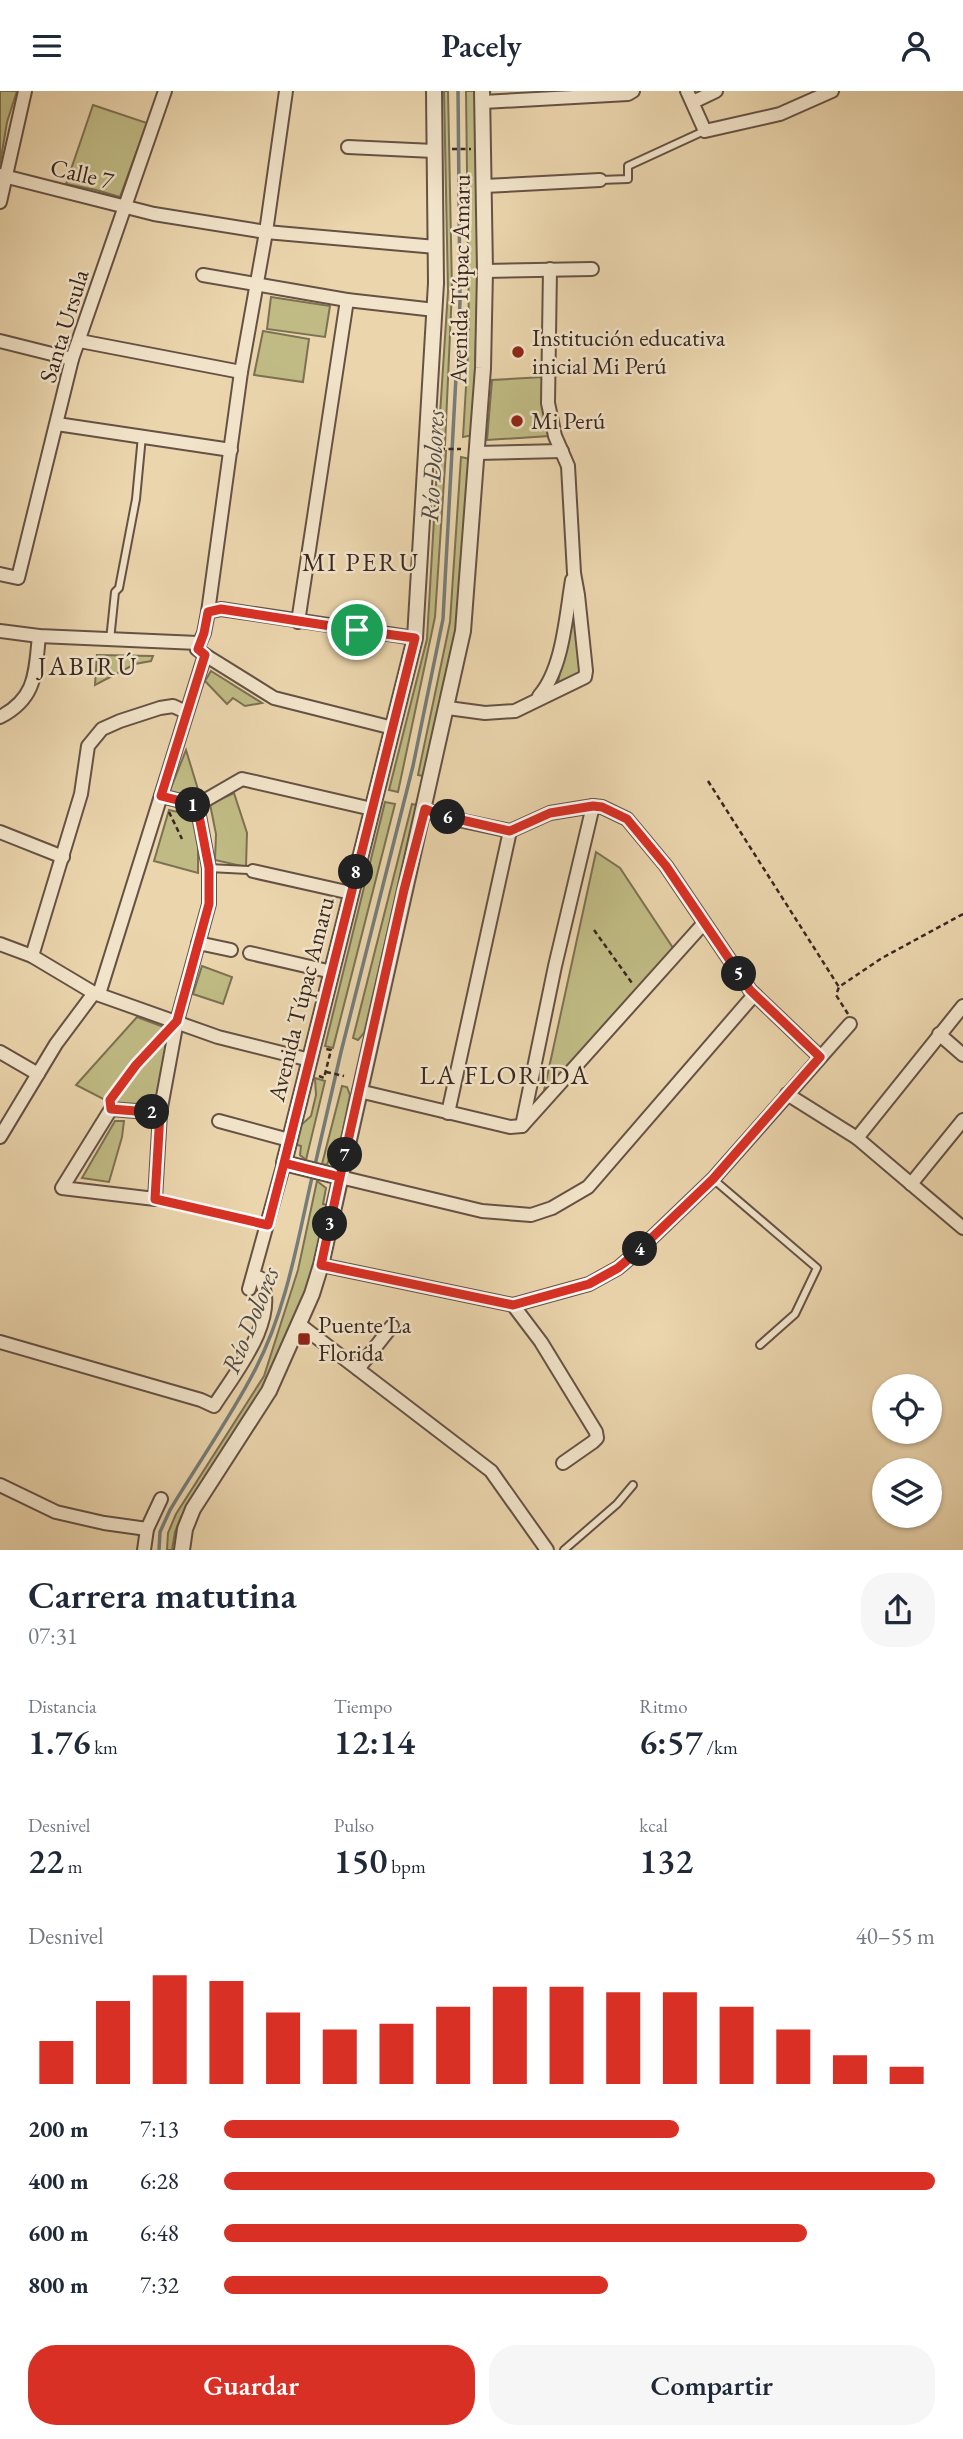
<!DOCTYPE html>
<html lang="es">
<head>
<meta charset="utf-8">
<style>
  body { margin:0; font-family:"EB Garamond",serif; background:#f6f6f7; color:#1f2937; height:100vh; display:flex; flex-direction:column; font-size:26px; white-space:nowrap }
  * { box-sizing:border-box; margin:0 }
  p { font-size:23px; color:#747a83 }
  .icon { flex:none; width:38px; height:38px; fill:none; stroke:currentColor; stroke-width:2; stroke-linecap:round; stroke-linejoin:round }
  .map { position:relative; height:1459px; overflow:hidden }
  .sheet { display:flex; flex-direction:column; background:#fff; flex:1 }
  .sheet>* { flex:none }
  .buttons { position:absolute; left:872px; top:1283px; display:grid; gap:14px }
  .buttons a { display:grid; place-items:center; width:70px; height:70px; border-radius:50%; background:#fff; box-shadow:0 2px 5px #0004; font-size:35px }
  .pin { position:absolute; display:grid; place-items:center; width:60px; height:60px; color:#fff; margin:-30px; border:4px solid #fff; border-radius:50%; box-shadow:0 2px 7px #0007 }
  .km { position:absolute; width:35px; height:35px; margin:-18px; border-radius:50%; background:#222; color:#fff; font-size:19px; line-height:35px; text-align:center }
  .round { display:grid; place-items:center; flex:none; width:74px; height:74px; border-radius:28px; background:#f6f6f7 }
  .overview { display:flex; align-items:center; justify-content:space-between; height:119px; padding:0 28px }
  h1 { font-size:38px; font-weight:600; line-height:52px }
  .metrics { display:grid; grid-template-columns:repeat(3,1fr); gap:10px; height:119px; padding:7px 28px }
  .metrics div { display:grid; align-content:center }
  .metrics b { font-size:35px; font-weight:600 }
  .metrics small { font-size:19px; font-weight:400 }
  .metrics p { font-size:19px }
  .chart { height:196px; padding:14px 28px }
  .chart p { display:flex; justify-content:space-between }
  .chart svg { width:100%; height:126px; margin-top:7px; stroke:#d93025; stroke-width:6 }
  .button { display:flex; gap:14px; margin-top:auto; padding:14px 28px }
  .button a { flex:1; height:80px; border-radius:28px; background:#d93025; color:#fff; font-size:28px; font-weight:600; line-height:80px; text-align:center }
  .button a+a { background:#f6f6f7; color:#1f2937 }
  ul { padding:0 28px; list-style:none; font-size:23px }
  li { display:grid; grid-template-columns:112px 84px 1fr; align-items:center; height:52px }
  li i { height:18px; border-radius:9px; background:#d93025 }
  header { display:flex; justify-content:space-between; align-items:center; height:91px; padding:0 28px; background:#fff; font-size:32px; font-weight:600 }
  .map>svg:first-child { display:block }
  .green { fill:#c0bb84; stroke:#7c7153; stroke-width:2 }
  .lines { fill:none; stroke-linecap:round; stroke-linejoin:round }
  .stream { stroke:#747d7a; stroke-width:3.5 }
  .service-casing { stroke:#655245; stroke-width:10 }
  .minor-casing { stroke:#655245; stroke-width:16 }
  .tertiary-casing { stroke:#655245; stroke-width:18 }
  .path { stroke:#382722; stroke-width:2.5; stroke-dasharray:5 3.5; stroke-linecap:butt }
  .service { stroke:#f2e4ca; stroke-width:6 }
  .minor { stroke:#f2e4ca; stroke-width:12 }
  .tertiary { stroke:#f2e4ca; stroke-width:14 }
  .route-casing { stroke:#fff; stroke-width:14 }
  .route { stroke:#d93025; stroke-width:9 }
  .poi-dot { fill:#8f2418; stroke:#f2e4ca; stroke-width:2.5 }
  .labels { text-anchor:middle; stroke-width:5; stroke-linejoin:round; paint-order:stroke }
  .street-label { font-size:24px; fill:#382722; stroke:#f2e4ca }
  .poi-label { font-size:24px; fill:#382722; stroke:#f2e4ca; text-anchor:start }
  .water-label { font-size:26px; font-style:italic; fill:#514b46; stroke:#f2e4ca }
  .neighbourhood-label { font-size:26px; letter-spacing:2px; fill:#382722; stroke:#f2e4ca }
</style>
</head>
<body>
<header><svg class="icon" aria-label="menu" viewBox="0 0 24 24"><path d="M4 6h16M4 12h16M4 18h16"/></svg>Pacely<svg class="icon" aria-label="person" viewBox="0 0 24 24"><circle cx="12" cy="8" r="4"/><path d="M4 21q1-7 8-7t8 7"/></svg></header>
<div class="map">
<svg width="963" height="1459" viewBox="0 0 963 1459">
  <rect width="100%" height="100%" fill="#ebd5ad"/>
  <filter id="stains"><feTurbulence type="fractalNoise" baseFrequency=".00286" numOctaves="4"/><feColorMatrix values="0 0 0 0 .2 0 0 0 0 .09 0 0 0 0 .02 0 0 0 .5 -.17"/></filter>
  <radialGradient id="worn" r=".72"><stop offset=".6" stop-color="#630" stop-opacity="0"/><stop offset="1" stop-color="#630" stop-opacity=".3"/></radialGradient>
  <g class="green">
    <path d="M0,0H17L7,31L0,73Z"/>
    <path d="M444,0H448L452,199L445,354H438L448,200Z"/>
    <path d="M466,0H475L478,181L473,344L463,346L469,245Z"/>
    <path d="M93,14L147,32L120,106L96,99L66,93Z"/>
    <path d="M271,206L330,215L325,246L267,238Z"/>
    <path d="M263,240L309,248L303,291L254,284Z"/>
    <path d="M543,286L542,315L549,345L487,349L492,289Z"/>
    <path d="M438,359L446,360L435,526L398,701L389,699L427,548Z"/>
    <path d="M461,366L470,368L458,532L429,671L423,685L418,684L450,531Z"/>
    <path d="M573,505L580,584L558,592Z"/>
    <path d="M97,564L153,565L151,570L135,573L95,594Z"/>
    <path d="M211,580L262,612L245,615L233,607L227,613L205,590Z"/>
    <path d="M186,659L200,705L188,710L169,702Z"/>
    <path d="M234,702L247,742L246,776L215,769L216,743L210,713Z"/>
    <path d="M385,711L395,713L333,957L325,955Z"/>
    <path d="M412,713L417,714L364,942L358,949L353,947Z"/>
    <path d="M169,719L192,724L198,745V782L154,770Z"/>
    <path d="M596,761L620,777L675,860L542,1009Z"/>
    <path d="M202,875L232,886L223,913L193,903Z"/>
    <path d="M137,926L169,938L155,1014L113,1013L76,994Z"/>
    <path d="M315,987L325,990L306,1069L300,1064L301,1055L294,1053L300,1035L311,1025L316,1004Z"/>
    <path d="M342,995L347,996L350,1004L341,1048L335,1050L327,1074L322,1073Z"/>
    <path d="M115,1030H124L122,1046L109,1091L82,1087Z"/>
    <path d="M317,1090L326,1097L323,1113L327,1114L311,1185L295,1229L268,1288L181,1426L175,1441L172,1459H167L168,1442L176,1423L264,1285L298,1179Z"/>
  </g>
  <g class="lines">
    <g class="stream">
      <path d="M315,1074L341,961L413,675L443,528L460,211L458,0"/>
      <path d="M159,1459L160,1441L170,1419C198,1372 231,1326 256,1277C287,1217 298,1147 313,1082"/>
    </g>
    <defs>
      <g id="service">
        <path d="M600,89L628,88V75L704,40"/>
        <path d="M110,549L115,501L119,497L136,408L142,345"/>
        <path d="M209,777L248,779"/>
        <path d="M713,1088L817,1177L795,1223L760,1254"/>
        <path d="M155,1108L268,1134"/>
        <path d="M564,1459L617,1413L633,1394"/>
      </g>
      <g id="minor">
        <path d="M687,0L705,40L780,23L832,0"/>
        <path d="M483,11L628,3L633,0"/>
        <path d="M693,11L716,0"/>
        <path d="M348,56L434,60"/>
        <path d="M0,84L154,123L266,141L436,156"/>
        <path d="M484,95L600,89"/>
        <path d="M0,111L25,0"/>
        <path d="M485,180L592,178"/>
        <path d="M203,184L347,209L435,219"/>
        <path d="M0,250L72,268"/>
        <path d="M80,250L241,281"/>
        <path d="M57,333L231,359"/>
        <path d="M477,362L562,360"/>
        <path d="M0,483L18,487L72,268L165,0"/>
        <path d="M208,521L241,281L266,141L286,0"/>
        <path d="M298,531L347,209"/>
        <path d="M0,540L39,545L198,552"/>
        <path d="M539,605C563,578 566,524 572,489"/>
        <path d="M448,617L485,622L515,620L585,586L586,580L578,504L574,482L568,375L555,345L548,312L550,178"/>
        <path d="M0,626C37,607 35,581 39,545"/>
        <path d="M393,637L274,607L205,564L197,558L204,542L208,521L221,518L415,547"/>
        <path d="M197,714L242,688L372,718"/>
        <path d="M425,718L440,725L510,740L550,722L593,715L602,716L627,728L666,775L750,899L820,966"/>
        <path d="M0,741L63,766"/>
        <path d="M253,780L351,802"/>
        <path d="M198,852L231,859"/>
        <path d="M0,853L32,865L94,902L218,946L310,969"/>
        <path d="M250,862L332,881"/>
        <path d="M32,865L81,703L88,655L102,638L120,630L160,617L173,615L186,621"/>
        <path d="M99,903L205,564"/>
        <path d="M939,943L963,964"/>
        <path d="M0,961L38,983"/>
        <path d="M359,1000L510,1036L522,1035L704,832"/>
        <path d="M787,1003L857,1047L963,1137"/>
        <path d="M160,1022L111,1018L62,1097L155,1108L160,1022L177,930L209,813V777L197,714L161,705"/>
        <path d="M448,1022L510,740"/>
        <path d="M219,1030L289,1049"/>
        <path d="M522,1035L555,875L593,715"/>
        <path d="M0,1046L56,953L94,902"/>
        <path d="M857,1047L963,915"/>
        <path d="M340,1086L482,1120L531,1124L552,1117L588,1096L754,904"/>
        <path d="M911,1093L963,1029"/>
        <path d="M321,1174L513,1214L589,1193L618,1177L638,1160L713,1088L850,933"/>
        <path d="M249,1198L284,1072"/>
        <path d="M513,1214L541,1251L596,1341L597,1347L593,1351L563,1372"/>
        <path d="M299,1233L491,1380L547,1459"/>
        <path d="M0,1251L201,1309L214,1315C235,1282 281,1227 260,1187L254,1185"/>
        <path d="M358,1278L392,1235"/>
        <path d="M0,1394L56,1421L104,1432L147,1438"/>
        <path d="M144,1459L147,1438L161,1408"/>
      </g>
      <g id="tertiary">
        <path d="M340,1086L284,1072L415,547L436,192L434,0"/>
        <path d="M182,1459L185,1438L193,1418L269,1300L312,1203L321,1174L463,540L483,277L485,180L482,0"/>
      </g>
    </defs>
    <use href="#service" class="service-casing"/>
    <use href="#minor" class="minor-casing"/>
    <use href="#tertiary" class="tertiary-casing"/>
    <g class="path">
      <path d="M452,58H471"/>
      <path d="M440,358H461"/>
      <path d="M708,690L839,896"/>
      <path d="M169,721L182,748"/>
      <path d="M594,839L632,892"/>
      <path d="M848,923L836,904L839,896L882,867L963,823"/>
      <path d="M326,981L344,985"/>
      <path d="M319,985L324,987L331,959L326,958"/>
      <path d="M113,1005L136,974L160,948"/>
    </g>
    <use href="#service" class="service"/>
    <use href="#minor" class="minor"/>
    <use href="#tertiary" class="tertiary"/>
  </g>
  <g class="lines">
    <defs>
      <path id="route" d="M357,539L221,518L208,521L204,542L198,558L205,564L161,705L197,714L209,777V813L177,930L136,974L110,1009L111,1018L160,1022L155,1108L268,1134L284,1072L340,1086L321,1174L513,1214L589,1193L618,1177L638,1160L713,1088L820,966L750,899L666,775L627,728L602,716L593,715L550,722L510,740L440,724L425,718L404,799L340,1086L284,1072L415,547L357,539"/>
    </defs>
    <use href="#route" class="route-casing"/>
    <use href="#route" class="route"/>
  </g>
  <g class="poi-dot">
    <circle cx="518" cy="261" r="7"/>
    <circle cx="517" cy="330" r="7"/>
    <rect x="297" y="1241" width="14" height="14" rx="3.5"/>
  </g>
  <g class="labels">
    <g class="street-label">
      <text transform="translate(82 83) rotate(13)" y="8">Calle 7</text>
      <text transform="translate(460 188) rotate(-89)" y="8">Avenida Túpac Amaru</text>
      <text transform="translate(64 235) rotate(-73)" y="8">Santa Ursula</text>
      <text transform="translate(301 908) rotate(-76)" y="8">Avenida Túpac Amaru</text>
    </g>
    <g class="poi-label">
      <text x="532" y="255">Institución educativa<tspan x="532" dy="28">inicial Mi Perú</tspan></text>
      <text x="531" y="338">Mi Perú</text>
      <text x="318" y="1242">Puente La<tspan x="318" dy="28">Florida</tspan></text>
    </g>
    <g class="water-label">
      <text transform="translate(432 375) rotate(-87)" y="9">Río Dolores</text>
      <text transform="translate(250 1229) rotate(-68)" y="9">Río Dolores</text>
    </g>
    <g class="neighbourhood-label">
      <text x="361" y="480">MI PERU</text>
      <text x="88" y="584">JABIRÚ</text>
      <text x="505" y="993">LA FLORIDA</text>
    </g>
  </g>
  <rect width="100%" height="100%" filter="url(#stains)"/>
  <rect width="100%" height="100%" fill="url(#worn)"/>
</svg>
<div class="buttons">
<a><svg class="icon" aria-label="locate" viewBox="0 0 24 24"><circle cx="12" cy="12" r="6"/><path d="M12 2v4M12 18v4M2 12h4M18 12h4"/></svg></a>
<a><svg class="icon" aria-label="layers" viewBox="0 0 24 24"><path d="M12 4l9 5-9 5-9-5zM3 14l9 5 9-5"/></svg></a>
</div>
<div class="pin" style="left:357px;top:539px;background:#1e9e55"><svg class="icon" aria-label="arrive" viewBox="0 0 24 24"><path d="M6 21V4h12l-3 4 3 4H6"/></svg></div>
<b class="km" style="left:193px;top:714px">1</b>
<b class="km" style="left:152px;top:1021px">2</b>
<b class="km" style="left:330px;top:1133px">3</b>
<b class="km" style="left:640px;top:1158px">4</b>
<b class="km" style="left:739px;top:883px">5</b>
<b class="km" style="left:448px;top:726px">6</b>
<b class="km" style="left:345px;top:1064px">7</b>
<b class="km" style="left:356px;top:781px">8</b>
</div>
<section class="sheet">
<div class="overview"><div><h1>Carrera matutina</h1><p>07:31</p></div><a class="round"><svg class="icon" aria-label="share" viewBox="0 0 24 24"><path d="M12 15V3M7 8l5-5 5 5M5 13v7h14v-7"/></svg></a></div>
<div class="metrics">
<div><p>Distancia</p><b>1.76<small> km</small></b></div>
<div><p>Tiempo</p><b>12:14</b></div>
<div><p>Ritmo</p><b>6:57<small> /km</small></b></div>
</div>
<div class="metrics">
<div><p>Desnivel</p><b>22<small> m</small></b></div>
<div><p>Pulso</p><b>150<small> bpm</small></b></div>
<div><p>kcal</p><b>132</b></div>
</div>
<div class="chart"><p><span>Desnivel</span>40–55 m</p>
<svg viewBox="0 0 160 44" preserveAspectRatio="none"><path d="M5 44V29M15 44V15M25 44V6M35 44V8M45 44V19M55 44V25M65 44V23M75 44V17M85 44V10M95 44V10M105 44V12M115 44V12M125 44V17M135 44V25M145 44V34M155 44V38"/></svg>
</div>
<ul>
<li><b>200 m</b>7:13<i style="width:64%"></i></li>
<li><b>400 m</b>6:28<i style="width:100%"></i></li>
<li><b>600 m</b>6:48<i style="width:82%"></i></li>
<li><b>800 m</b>7:32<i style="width:54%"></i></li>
</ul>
<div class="button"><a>Guardar</a><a>Compartir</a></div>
</section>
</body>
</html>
